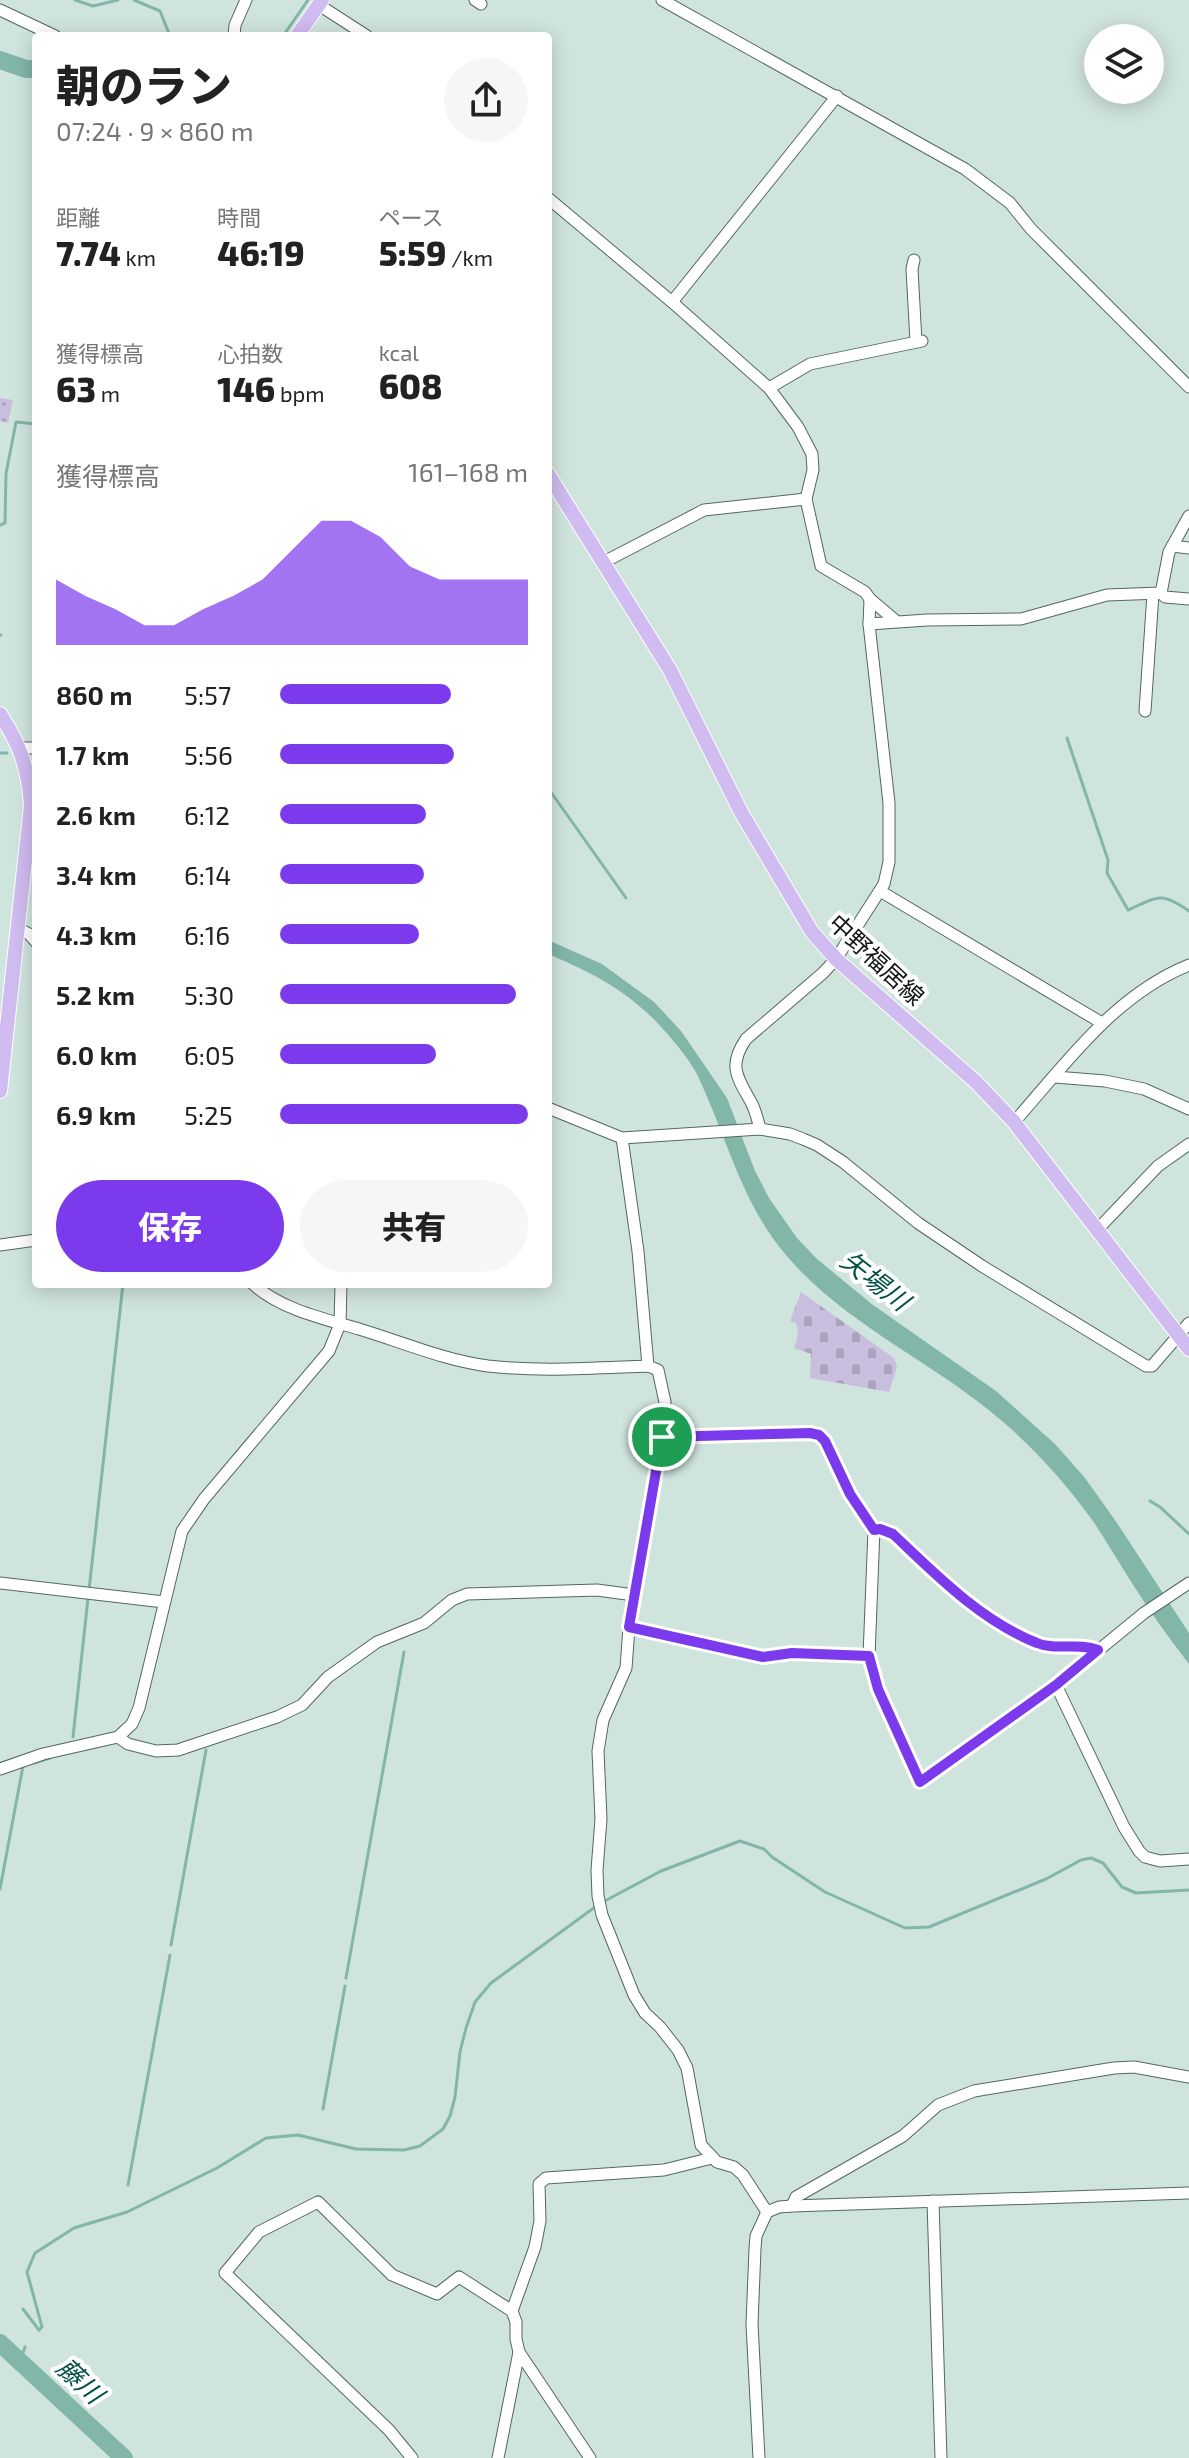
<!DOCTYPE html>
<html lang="ja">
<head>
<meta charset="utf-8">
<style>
  body { margin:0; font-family:"Exo 2","Noto Sans JP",sans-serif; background:#f6f6f6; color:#222; height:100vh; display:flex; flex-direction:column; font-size:30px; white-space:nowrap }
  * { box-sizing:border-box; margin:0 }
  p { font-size:26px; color:#767676 }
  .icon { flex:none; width:44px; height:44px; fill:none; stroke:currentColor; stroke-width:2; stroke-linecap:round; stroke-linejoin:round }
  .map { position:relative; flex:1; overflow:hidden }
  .side { position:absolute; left:32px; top:32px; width:520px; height:1256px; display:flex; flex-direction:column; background:#fff; border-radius:8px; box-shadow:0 4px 20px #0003 }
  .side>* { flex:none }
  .fabs { position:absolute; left:1084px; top:24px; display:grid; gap:16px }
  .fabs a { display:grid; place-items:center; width:80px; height:80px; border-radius:50%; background:#fff; box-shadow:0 4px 20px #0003; font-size:40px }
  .pin { position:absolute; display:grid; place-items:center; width:68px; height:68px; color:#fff; margin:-34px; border:4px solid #fff; border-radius:50%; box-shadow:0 2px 8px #0007 }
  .round { display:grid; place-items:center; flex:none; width:84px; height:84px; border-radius:42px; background:#f6f6f6 }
  .summary { display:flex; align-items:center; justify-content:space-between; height:136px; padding:0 24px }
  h1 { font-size:44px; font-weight:800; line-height:60px }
  .metrics { display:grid; grid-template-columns:repeat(3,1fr); gap:12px; height:136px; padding:8px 24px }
  .metrics div { display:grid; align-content:center }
  .metrics b { font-size:34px; font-weight:800 }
  .metrics small { font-size:22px; font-weight:400 }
  .metrics p { font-size:22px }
  .chart { height:224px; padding:16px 24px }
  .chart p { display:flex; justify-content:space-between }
  .chart svg { width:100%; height:144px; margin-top:8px; fill:#7c3aed; opacity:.7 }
  .primary-button { display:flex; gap:16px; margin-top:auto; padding:16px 24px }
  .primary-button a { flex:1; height:92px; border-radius:48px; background:#7c3aed; color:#fff; font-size:32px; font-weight:800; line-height:92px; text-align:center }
  .primary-button a+a { background:#f6f6f6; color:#222 }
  ul { padding:0 24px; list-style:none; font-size:26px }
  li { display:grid; grid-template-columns:128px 96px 1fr; align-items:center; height:60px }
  li i { height:20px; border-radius:10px; background:#7c3aed }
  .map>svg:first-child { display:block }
  .grass { fill:url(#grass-dots) }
  .cemetery { fill:url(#cemetery-stones) }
  .water { fill:#81b6a9 }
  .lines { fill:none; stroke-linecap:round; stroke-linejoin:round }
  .stream { stroke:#81b6a9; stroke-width:3 }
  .river { stroke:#81b6a9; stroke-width:18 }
  .minor-casing { stroke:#546661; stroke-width:13 }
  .major-casing { stroke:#fff; stroke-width:16 }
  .minor { stroke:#fff; stroke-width:11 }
  .major { stroke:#d0bcf0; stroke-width:14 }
  .route-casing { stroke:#fff; stroke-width:16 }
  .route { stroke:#7c3aed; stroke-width:10 }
  .labels { text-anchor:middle; stroke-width:8; stroke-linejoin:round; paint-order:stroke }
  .street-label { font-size:24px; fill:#111816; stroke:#fff }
  .water-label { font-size:26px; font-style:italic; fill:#015144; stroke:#fff }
</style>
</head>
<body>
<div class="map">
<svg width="1189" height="2458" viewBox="0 0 1189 2458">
  <defs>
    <pattern id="grass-dots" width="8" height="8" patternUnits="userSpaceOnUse" patternTransform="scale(2)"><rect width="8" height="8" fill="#c8bedd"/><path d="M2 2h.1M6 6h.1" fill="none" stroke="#aba3bd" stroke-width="1.8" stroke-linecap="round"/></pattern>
    <pattern id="cemetery-stones" width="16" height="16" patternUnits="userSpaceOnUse" patternTransform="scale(2)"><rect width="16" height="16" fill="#c8bedd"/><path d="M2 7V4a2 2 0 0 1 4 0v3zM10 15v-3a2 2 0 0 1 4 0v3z" fill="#aba3bd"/></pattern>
  </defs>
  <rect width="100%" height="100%" fill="#d0e4de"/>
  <path class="grass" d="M0,398L13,400L8,423L0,421Z"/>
  <path class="cemetery" d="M801,1292L894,1358L897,1367L889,1392L810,1378L811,1354L794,1348C798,1338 799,1332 796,1323L790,1321Z"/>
  <path class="water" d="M548,940L602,964L654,1002L681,1031L727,1098L755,1171L769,1198L797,1238L817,1259L873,1305L996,1391L1055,1444L1085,1478L1117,1523L1189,1633V1664C1168,1637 1148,1609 1130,1580C1118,1561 1107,1542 1095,1524C1068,1486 1037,1451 1002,1421C934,1362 845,1325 786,1255C743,1205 728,1142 701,1083C695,1068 685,1055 675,1043C637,996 602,977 548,954Z"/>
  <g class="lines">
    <g class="stream">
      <path d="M75,0L93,6L118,0"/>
      <path d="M134,0L160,11L170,36"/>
      <path d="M283,36L308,0"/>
      <path d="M0,525L5,523L6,474L16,422L36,424"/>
      <path d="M0,635H1"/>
      <path d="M1067,738L1108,860L1107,873L1128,910C1158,897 1160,891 1189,911"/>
      <path d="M0,753H7"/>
      <path d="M548,788L626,898"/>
      <path d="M1150,1501L1160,1507L1189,1534"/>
      <path d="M89,1590L123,1284"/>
      <path d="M73,1737L88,1598"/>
      <path d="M34,1763L50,1758"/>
      <path d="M0,1889L23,1766"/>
      <path d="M601,1903L661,1871L740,1841L764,1849L772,1857L825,1892L905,1928L929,1927L1046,1879L1081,1860L1091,1858L1103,1863L1122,1887L1136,1893L1189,1890"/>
      <path d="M171,1945L206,1750"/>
      <path d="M346,1978L404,1652"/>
      <path d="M323,2109L345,1986"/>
      <path d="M128,2185L170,1955"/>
      <path d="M23,2309L39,2330"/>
      <path d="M39,2330L42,2327L27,2272L35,2253L74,2228L127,2212L217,2168L266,2138L298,2135L356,2149L404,2150L420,2146L443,2129L450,2116L455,2097L460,2052L466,2028L475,2002L491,1983L595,1907"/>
      <path d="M20,2361L25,2347"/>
    </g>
    <g class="river">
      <path d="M0,60L26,69H36"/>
      <path d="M0,2343L124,2458"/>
    </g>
    <defs>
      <g id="minor">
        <path d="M475,0L481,4"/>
        <path d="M662,0L965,169L1010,203L1031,229L1189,387"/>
        <path d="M319,5L367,36"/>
        <path d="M0,10L55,36"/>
        <path d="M234,36L235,25L246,0"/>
        <path d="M548,198L672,302L769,388L798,427L812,454L813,470L806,499L821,566L865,592L870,599L896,621"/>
        <path d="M914,260L912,269L916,342"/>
        <path d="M672,302L837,96"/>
        <path d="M769,388L810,364L922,341"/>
        <path d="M1172,546L1189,548"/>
        <path d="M604,562L704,510L806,499"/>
        <path d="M1161,593L1169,552L1189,516"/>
        <path d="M869,624L927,620L1021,619L1107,595L1161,593L1165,597L1189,599"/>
        <path d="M1145,711L1153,594"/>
        <path d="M20,748H36"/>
        <path d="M880,891L1102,1023"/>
        <path d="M19,929L29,934L36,942"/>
        <path d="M1055,1077L1105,1081L1144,1089L1189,1109"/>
        <path d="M548,1108L622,1138L760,1129L790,1134L803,1139L817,1145L843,1162L918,1223L982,1266L1146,1366H1152L1189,1323"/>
        <path d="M1014,1122C1066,1064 1114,995 1189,965"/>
        <path d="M760,1129C758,1121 756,1112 752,1104C738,1078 727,1067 746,1039L823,973L836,959L884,884L889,862V803L869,624L870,599"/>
        <path d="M622,1138L638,1251L648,1366"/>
        <path d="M1097,1230L1158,1166L1189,1144"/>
        <path d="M0,1245L36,1240"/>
        <path d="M253,1284C280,1309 324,1319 359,1329C402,1342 444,1360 488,1366C541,1372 595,1368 648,1366L658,1370L665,1402L662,1437L630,1614L626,1668L603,1720L598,1751L601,1819L597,1870L598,1896L602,1915L634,1995L645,2013L660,2027L678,2050L687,2068L701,2145L717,2162L734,2167L743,2175L767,2212"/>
        <path d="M662,1437L816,1433L825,1441L850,1494L874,1530L869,1656L878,1689L920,1782L1056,1685L1144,1613L1189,1583"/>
        <path d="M874,1530L880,1529L893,1534C935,1574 981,1621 1037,1643C1056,1651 1079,1642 1098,1650"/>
        <path d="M0,1583L164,1602"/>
        <path d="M629,1627L763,1657L806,1653L869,1656"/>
        <path d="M1056,1685L1124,1827L1139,1851L1145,1857L1160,1861L1189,1859"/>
        <path d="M118,1737L128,1744L156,1751L178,1750L277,1717L302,1705L328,1677L377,1642L424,1623L452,1600L467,1594L597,1590L634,1595"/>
        <path d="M0,1769L43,1754L118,1737L132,1724L139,1708L182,1531L204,1499L329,1351L340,1324L341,1284"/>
        <path d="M933,2201L941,2458"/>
        <path d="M792,2206L796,2197L903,2136L938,2105L974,2091L1114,2068L1134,2067L1189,2077"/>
        <path d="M412,2458L389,2430L225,2273L259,2232L318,2202L392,2275L437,2294L459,2277L512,2311"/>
        <path d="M498,2458L519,2352"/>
        <path d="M590,2458L519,2352L516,2339V2322L512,2311L535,2247L540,2221L539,2184L546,2178L664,2170L712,2158"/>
        <path d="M759,2458L752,2324L755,2249L756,2236L767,2212L779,2207L792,2206L1189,2193"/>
      </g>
      <g id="major">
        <path d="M297,36L322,0"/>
        <path d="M548,474L670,670L742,814L812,932L836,959L976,1082L1014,1122L1189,1349"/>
        <path d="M0,714C20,745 28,767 31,805L0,1091"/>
      </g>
    </defs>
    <use href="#minor" class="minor-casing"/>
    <use href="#major" class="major-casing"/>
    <use href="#minor" class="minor"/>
    <use href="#major" class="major"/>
  </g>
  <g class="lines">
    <defs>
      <path id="route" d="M810,1433L819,1435L825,1441L850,1494L874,1530L880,1529L893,1534C935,1574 981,1621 1037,1643C1056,1651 1078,1642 1098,1650L1056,1685L920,1782L878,1689L869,1656L792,1653L763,1657L629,1627L662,1437Z"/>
    </defs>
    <use href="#route" class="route-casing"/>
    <use href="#route" class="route"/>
  </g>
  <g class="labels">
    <g class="street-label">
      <text transform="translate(876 960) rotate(43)" y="8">中野福居線</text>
    </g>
    <g class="water-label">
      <text transform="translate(875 1281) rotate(38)" y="9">矢場川</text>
      <text transform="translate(80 2381) rotate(43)" y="9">藤川</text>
    </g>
  </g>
</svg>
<div class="fabs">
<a><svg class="icon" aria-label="layers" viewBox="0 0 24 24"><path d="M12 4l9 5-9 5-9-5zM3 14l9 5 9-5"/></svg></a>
</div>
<div class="pin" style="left:662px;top:1437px;background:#1e9e55"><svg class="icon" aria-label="arrive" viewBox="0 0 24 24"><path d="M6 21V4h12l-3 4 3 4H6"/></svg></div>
<section class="side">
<div class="summary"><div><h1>朝のラン</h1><p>07:24 · 9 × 860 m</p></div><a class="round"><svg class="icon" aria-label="share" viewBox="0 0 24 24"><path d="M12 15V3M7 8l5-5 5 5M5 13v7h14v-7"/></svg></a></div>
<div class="metrics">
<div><p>距離</p><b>7.74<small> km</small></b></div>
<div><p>時間</p><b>46:19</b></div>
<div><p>ペース</p><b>5:59<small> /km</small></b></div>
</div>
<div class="metrics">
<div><p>獲得標高</p><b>63<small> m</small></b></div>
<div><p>心拍数</p><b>146<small> bpm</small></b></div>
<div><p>kcal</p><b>608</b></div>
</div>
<div class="chart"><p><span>獲得標高</span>161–168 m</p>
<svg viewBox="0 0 160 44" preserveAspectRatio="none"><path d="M0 44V24L10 29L20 33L30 38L40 38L50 33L60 29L70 24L80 15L90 6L100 6L110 11L120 20L130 24L140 24L150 24L160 24V44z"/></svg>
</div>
<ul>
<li><b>860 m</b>5:57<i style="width:69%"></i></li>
<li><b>1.7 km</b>5:56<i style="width:70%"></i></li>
<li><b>2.6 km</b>6:12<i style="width:59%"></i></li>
<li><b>3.4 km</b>6:14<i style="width:58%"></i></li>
<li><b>4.3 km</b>6:16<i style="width:56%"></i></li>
<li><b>5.2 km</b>5:30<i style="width:95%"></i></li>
<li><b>6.0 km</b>6:05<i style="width:63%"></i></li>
<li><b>6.9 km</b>5:25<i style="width:100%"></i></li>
</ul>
<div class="primary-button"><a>保存</a><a>共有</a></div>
</section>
</div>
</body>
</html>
